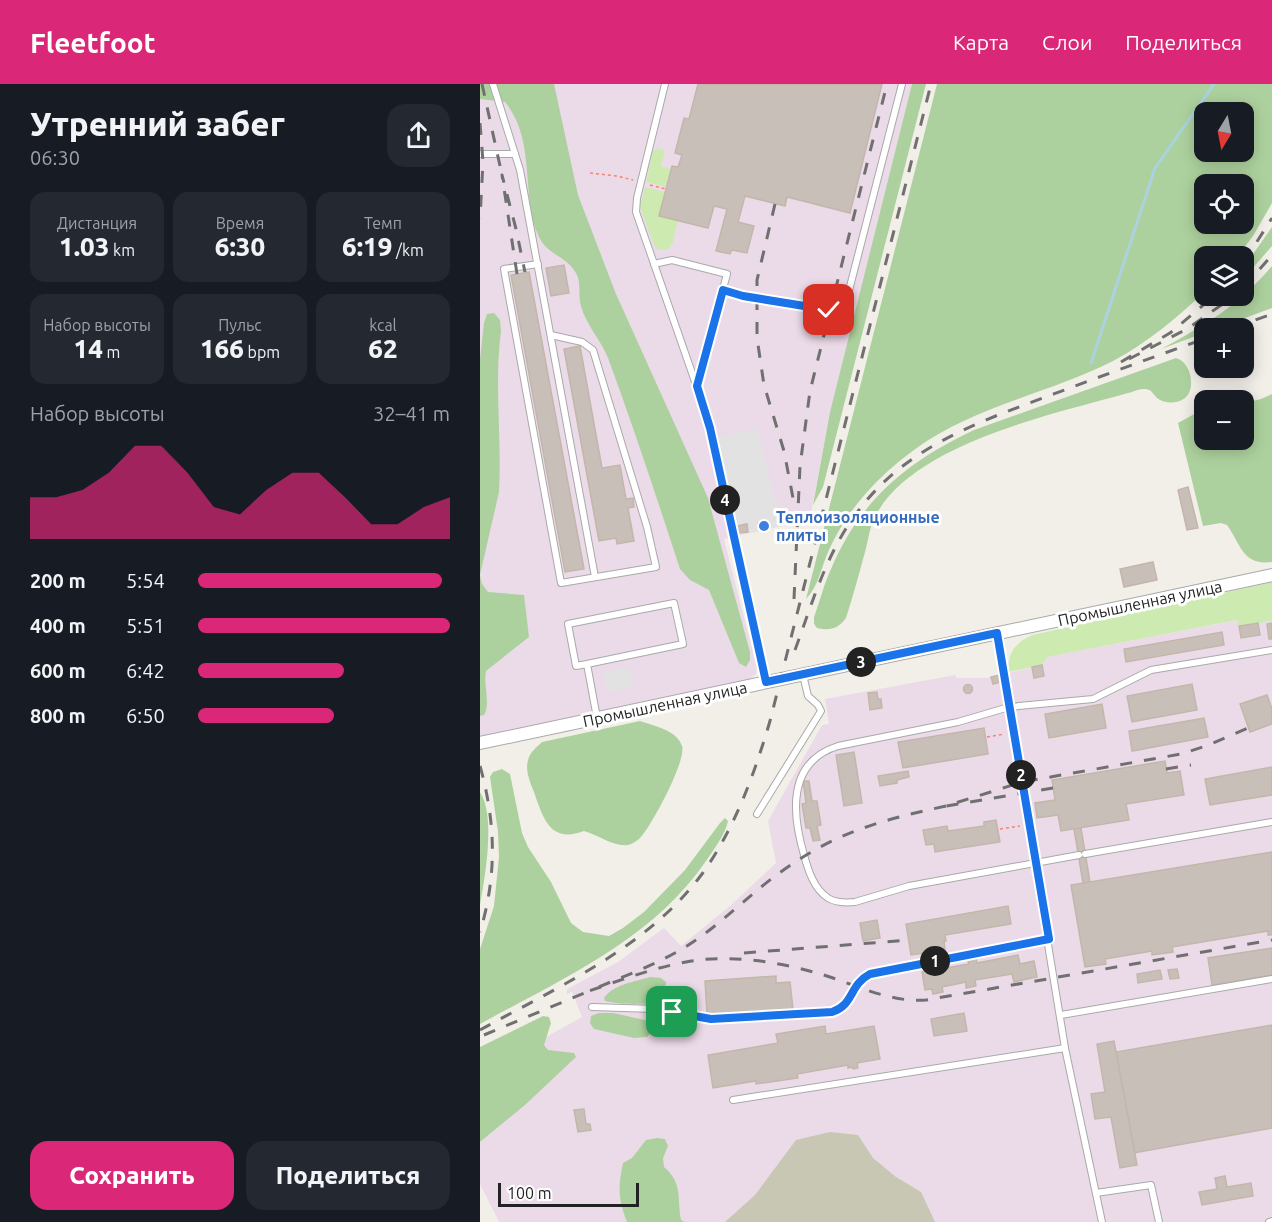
<!DOCTYPE html>
<html lang="ru">
<head>
<meta charset="utf-8">
<style>
  body { margin:0; font-family:Ubuntu,sans-serif; background:#242831; color:#f1f3f6; height:100vh; display:flex; flex-direction:column; font-size:22px; white-space:nowrap }
  * { box-sizing:border-box; margin:0 }
  p { font-size:20px; color:#9ea1a6 }
  .icon { flex:none; width:33px; height:33px; fill:none; stroke:currentColor; stroke-width:2; stroke-linecap:round; stroke-linejoin:round }
  .map { position:relative; flex:1; overflow:hidden }
  .sheet { display:flex; flex-direction:column; background:#171b24; width:480px }
  .sheet>* { flex:none }
  .needle { width:39px; rotate:190deg }
  .fabs { position:absolute; left:714px; top:18px; display:grid; gap:12px }
  .fabs a { display:grid; place-items:center; width:60px; height:60px; border-radius:12px; background:#171b24; box-shadow:0 3px 15px #0003; font-size:30px }
  .scale { position:absolute; left:18px; bottom:15px; width:141px; box-sizing:border-box; padding-left:6px; border:3px solid #222; border-top:0; font-size:16px; line-height:21px; white-space:nowrap; color:#222; -webkit-text-stroke:4px #fff; paint-order:stroke }
  .pin { position:absolute; display:grid; place-items:center; width:51px; height:51px; color:#fff; margin:-26px; border-radius:12px; box-shadow:0 3px 9px #0006 }
  .km { position:absolute; width:30px; height:30px; margin:-15px; border-radius:50%; background:#222; color:#fff; font-size:16px; line-height:30px; text-align:center }
  .round { display:grid; place-items:center; flex:none; width:63px; height:63px; border-radius:18px; background:#242831 }
  .head { display:flex; align-items:center; justify-content:space-between; height:102px; padding:0 30px }
  h1 { font-size:33px; font-weight:800; line-height:45px }
  .metrics { display:grid; grid-template-columns:repeat(3,1fr); gap:9px; height:102px; padding:6px 30px }
  .metrics div { display:grid; align-content:center; border-radius:15px; background:#242831; text-align:center }
  .metrics b { font-size:26px; font-weight:800 }
  .metrics small { font-size:16px; font-weight:400 }
  .metrics p { font-size:16px }
  .chart { height:168px; padding:12px 30px }
  .chart p { display:flex; justify-content:space-between }
  .chart svg { width:100%; height:108px; margin-top:6px; fill:#db2777; opacity:.7 }
  .primary-button { display:flex; gap:12px; margin-top:auto; padding:12px 30px }
  .primary-button a { flex:1; height:69px; border-radius:18px; background:#db2777; color:#fff; font-size:24px; font-weight:800; line-height:69px; text-align:center }
  .primary-button a+a { background:#242831; color:#f1f3f6 }
  ul { padding:0 30px; list-style:none; font-size:20px }
  li { display:grid; grid-template-columns:96px 72px 1fr; align-items:center; height:45px }
  li i { height:15px; border-radius:8px; background:#db2777 }
  header { display:flex; align-items:center; gap:36px; box-sizing:border-box; height:84px; padding:0 30px; background:#db2777; color:#fff }
  header strong { font-size:28px }
  nav { display:flex; gap:33px; margin-inline-start:auto; font-size:21px }
  main { display:flex; flex:1; min-height:0 }
  .map>svg:first-child { display:block }
  .industrial { fill:#ebdbe8 }
  .construction { fill:#c7c7b4 }
  .grass { fill:#cdebb0 }
  .forest { fill:#add19e; fill-rule:evenodd }
  .parking { fill:#e2e2e2 }
  .lines { fill:none; stroke-linecap:round; stroke-linejoin:round }
  .stream { stroke:#aad3df; stroke-width:3 }
  .building { fill:#c7bfb8; stroke:#c4b6ab; stroke-width:1.5 }
  .lane-casing { stroke:#a9a9a9; stroke-width:8 }
  .street-casing { stroke:#a9a9a9; stroke-width:14 }
  .path { stroke:#fa8072; stroke-width:1.5; stroke-dasharray:3 3; stroke-linecap:butt }
  .lane { stroke:#fff; stroke-width:6 }
  .street { stroke:#fff; stroke-width:12 }
  .rail { stroke:#707070; stroke-width:3; stroke-dasharray:12 12; stroke-linecap:butt }
  .route-casing { stroke:#fff; stroke-width:12 }
  .route { stroke:#1a73e8; stroke-width:8 }
  .shop-dot { fill:#3f7fe0; stroke:#fff; stroke-width:2 }
  .labels { text-anchor:middle; stroke-width:6; stroke-linejoin:round; paint-order:stroke }
  .shop-label { font-size:16px; font-weight:bold; fill:#366cbe; stroke:#fff; text-anchor:start }
  .street-label { font-size:16px; fill:#222; stroke:#fff }
</style>
</head>
<body>
<header>
<strong>Fleetfoot</strong>
<nav><a>Карта</a><a>Слои</a><a>Поделиться</a></nav>
</header>
<main>
<section class="sheet">
<div class="head"><div><h1>Утренний забег</h1><p>06:30</p></div><a class="round"><svg class="icon" aria-label="share" viewBox="0 0 24 24"><path d="M12 15V3M7 8l5-5 5 5M5 13v7h14v-7"/></svg></a></div>
<div class="metrics">
<div><p>Дистанция</p><b>1.03<small> km</small></b></div>
<div><p>Время</p><b>6:30</b></div>
<div><p>Темп</p><b>6:19<small> /km</small></b></div>
</div>
<div class="metrics">
<div><p>Набор высоты</p><b>14<small> m</small></b></div>
<div><p>Пульс</p><b>166<small> bpm</small></b></div>
<div><p>kcal</p><b>62</b></div>
</div>
<div class="chart"><p><span>Набор высоты</span>32–41 m</p>
<svg viewBox="0 0 160 44" preserveAspectRatio="none"><path d="M0 44V27L10 27L20 24L30 17L40 6L50 6L60 17L70 31L80 34L90 24L100 17L110 17L120 27L130 38L140 38L150 31L160 27V44z"/></svg>
</div>
<ul>
<li><b>200 m</b>5:54<i style="width:97%"></i></li>
<li><b>400 m</b>5:51<i style="width:100%"></i></li>
<li><b>600 m</b>6:42<i style="width:58%"></i></li>
<li><b>800 m</b>6:50<i style="width:54%"></i></li>
</ul>
<div class="primary-button"><a>Сохранить</a><a>Поделиться</a></div>
</section>
<div class="map">
<svg width="792" height="1138" viewBox="0 0 792 1138">
  <rect width="100%" height="100%" fill="#f2efe9"/>
  <g class="industrial">
    <path d="M0,0H432L350,328L330,435L320,440L312,439L244,455L277,584L276,590L270,595L0,654Z"/>
    <path d="M758,536L759,542L792,537V1138H19L0,1100V990L102,933L92,908L87,910V905L138,878L184,844L201,862L251,821L296,779L288,737L342,641L349,640L345,615L475,591L477,594H507L562,581L566,573Z"/>
  </g>
  <path class="construction" d="M350,1048L378,1051L393,1074L416,1093L441,1108L455,1138H245L275,1111L316,1056Z"/>
  <g class="grass">
    <path d="M178,64L183,66L185,68L181,82L191,85L186,103L166,98L173,67Z"/>
    <path d="M165,103L185,108L198,136L193,158L189,165L178,166L174,161L160,123Z"/>
    <path d="M792,498V537L759,542L757,536L567,573L562,581L529,588C527,569 535,559 552,551Z"/>
  </g>
  <g class="forest">
    <path d="M0,0H74L98,111L136,210L228,414L270,568V576L266,583L259,579L229,506L210,496L200,485C177,415 154,344 128,274C121,256 106,241 101,222C98,212 101,200 97,191C88,172 68,172 59,153C40,112 57,57 25,18L0,15Z"/>
    <path d="M432,0H446L343,403L333,421L350,328Z"/>
    <path d="M457,0H792V119L773,152L758,172H724V208C697,234 667,259 633,277C568,310 494,322 434,366C398,392 367,426 349,466C341,483 339,502 326,515ZM724,28H764V68H724ZM724,100H764V140H724Z"/>
    <path d="M792,143V162L764,194V183Z"/>
    <path d="M792,182V224L738,244H724V249L681,265C727,240 758,222 792,182Z"/>
    <path d="M14,229L20,236L21,247C14,301 22,354 19,408L0,491L2,500L8,508L44,511L49,553L6,587C3,600 11,620 4,631L0,632V275L4,239L7,230Z"/>
    <path d="M696,274C710,277 717,304 705,314C697,320 685,320 677,314C675,312 673,309 671,307C665,303 657,306 652,308C578,329 426,360 393,437C389,447 388,458 385,468C379,490 373,512 366,534C358,545 350,547 337,544L334,540V533C340,517 344,500 351,485C380,416 428,377 494,346Z"/>
    <path d="M792,310V478C762,482 761,460 747,441L741,439L723,442L698,339L718,328L724,322V356H764V319L781,315Z"/>
    <path d="M160,637C174,642 197,646 202,662C207,676 171,743 160,754C157,757 152,760 148,761C134,763 118,751 104,747C70,760 63,734 54,708C50,698 45,687 48,676C50,668 57,663 62,658Z"/>
    <path d="M22,685L30,690L42,749L48,763L71,798L91,839L103,848L129,852L143,844L164,828L205,786L240,739L245,734L248,737C245,751 234,765 226,777C172,856 82,895 0,940V865L14,822L19,773L18,748L10,693L13,688Z"/>
    <path d="M0,708C16,732 5,793 0,821Z"/>
    <path d="M170,893L181,894L186,898C185,904 185,911 179,916C172,922 135,920 125,917L124,914C134,900 154,898 170,893Z"/>
    <path d="M119,929H133L174,938L175,944L167,953L154,954L114,945L110,939L111,932Z"/>
    <path d="M63,932L69,933L71,939L64,961L68,966L94,969L96,973L45,1021L0,1058V963Z"/>
    <path d="M177,1054L185,1055L188,1062L183,1074L184,1083C203,1099 197,1114 201,1136L205,1138H147C138,1115 138,1103 143,1079L152,1074L166,1056Z"/>
  </g>
  <g class="parking">
    <path d="M277,344L302,442L270,449L267,438L256,440L238,353Z"/>
    <path d="M149,582L154,602L128,608L123,588Z"/>
  </g>
  <g class="lines">
    <path class="stream" d="M611,279L675,84L734,0"/>
  </g>
  <g class="building">
    <path d="M218,0H402L370,129L307,113L305,122L265,112L258,138L274,142L267,169L252,166L250,170L236,167L247,125L234,122L228,144L179,132L192,82L198,83L202,71L195,69L204,34L209,35Z"/>
    <path d="M84,181L89,209L71,212L66,184Z"/>
    <path d="M49,188L104,485L85,488L31,191Z"/>
    <path d="M100,262L122,384L140,381L146,415L153,414L154,423L148,424L154,457L137,460L136,454L119,457L84,265Z"/>
    <path d="M708,403L718,444L707,446L698,406Z"/>
    <path d="M286,437L288,445L280,446L278,439Z"/>
    <path d="M267,440L268,448L258,449L257,442Z"/>
    <path d="M673,478L677,496L644,503L640,485Z"/>
    <path d="M778,539L780,551L761,554L759,542Z"/>
    <path d="M792,539V555H789L787,540Z"/>
    <path d="M742,548L744,561L646,578L644,565Z"/>
    <path d="M562,581L564,592L554,594L552,583Z"/>
    <path d="M520,591L521,598L513,600L511,593Z"/>
    <path d="M712,600L717,626L652,638L647,612Z"/>
    <circle cx="488" cy="605" r="4.5"/>
    <path d="M397,608L398,615H401L402,624L390,626L388,609Z"/>
    <path d="M787,611L792,625V640L770,648L760,620Z"/>
    <path d="M622,620L626,644L569,654L565,630Z"/>
    <path d="M724,634L728,653L652,667L649,647Z"/>
    <path d="M504,644L508,670L423,684L418,658Z"/>
    <path d="M374,668L382,719L364,722L356,671Z"/>
    <path d="M685,677L687,689L700,687L704,711L646,720L649,736L581,747L578,731L557,734L555,719L575,716L572,696Z"/>
    <path d="M792,683V711L730,721L725,695Z"/>
    <path d="M428,687L429,693L417,696V699L400,702L398,692Z"/>
    <path d="M323,697H329L332,717H337L341,741L337,742L340,756L333,757L330,744H326L322,720L326,719Z"/>
    <path d="M516,736L520,758L455,768L454,760L446,761L443,746L467,742L468,747L504,742V738Z"/>
    <path d="M601,744L610,798L603,799L594,745Z"/>
    <path d="M792,768V851H788V847L692,863L693,868L672,871V867L625,875L626,880L605,883L591,801Z"/>
    <path d="M528,822L531,840L465,851L466,857H464L465,866L431,871L426,840Z"/>
    <path d="M397,836L400,854L383,857L380,839Z"/>
    <path d="M792,864V891L732,901L728,874Z"/>
    <path d="M538,871L540,880L554,877L557,893L534,898L532,890L495,896L496,902L486,904V898L462,903L463,908L453,910L452,905L445,906L442,888L489,880L487,874L496,873L497,879Z"/>
    <path d="M697,885L699,894L690,895L688,886Z"/>
    <path d="M680,886L682,895L658,899L657,890Z"/>
    <path d="M296,892V899L310,898L313,925L227,931L225,897Z"/>
    <path d="M484,929L487,947L454,952L451,935Z"/>
    <path d="M792,941V1044L654,1069L636,968Z"/>
    <path d="M345,942L346,950L394,942L400,975L377,979L378,984L373,985L372,983L368,984V981L317,990L318,994L276,1000V997L233,1004L228,971L298,959L296,950Z"/>
    <path d="M634,957L657,1081L640,1084L631,1033L615,1035L611,1010L625,1008L617,960Z"/>
    <path d="M104,1025L106,1040H110L111,1046L98,1048L94,1026Z"/>
    <path d="M745,1092L747,1103L771,1099L773,1112L722,1121L719,1108L737,1105L735,1094Z"/>
  </g>
  <g class="lines">
    <defs>
      <g id="lane">
        <path d="M13,0L40,86L115,493"/>
        <path d="M185,0L157,114L156,128L228,335L286,598"/>
        <path d="M0,70H35"/>
        <path d="M58,180L24,185L81,499L176,483L167,443L113,266L102,258L71,251"/>
        <path d="M174,180L192,176L247,190L217,301"/>
        <path d="M243,206L263,212L352,226H359L365,222L422,0"/>
        <path d="M517,549L529,623L478,638L358,662C307,678 312,730 324,771C328,786 334,805 348,814C356,819 365,819 375,818L429,802L599,771"/>
        <path d="M107,580L203,560L194,519L88,540L96,582L107,580L117,634"/>
        <path d="M277,730L341,627L338,621L328,612L323,591"/>
        <path d="M605,770L792,738"/>
        <path d="M112,923L175,925L231,935L352,928C374,922 369,901 390,890L569,855"/>
        <path d="M581,931L792,895"/>
        <path d="M585,964L622,1138"/>
        <path d="M253,1016L585,964L529,623L613,615L671,586L792,566"/>
        <path d="M616,1109L671,1101L679,1138"/>
        <path d="M789,1138L792,1137"/>
      </g>
      <path id="street" d="M0,659L792,491"/>
    </defs>
    <use href="#lane" class="lane-casing"/>
    <use href="#street" class="street-casing"/>
    <g class="path">
      <path d="M110,89L137,92L153,96"/>
      <path d="M170,101L186,105"/>
      <path d="M507,653L524,650"/>
      <path d="M520,745L540,742"/>
    </g>
    <use href="#lane" class="lane"/>
    <use href="#street" class="street"/>
    <g class="rail">
      <path d="M2,0L22,91"/>
      <path d="M0,39L3,78L0,135"/>
      <path d="M295,120L277,196V254L284,301L304,367L313,414"/>
      <path d="M764,178L792,134"/>
      <path d="M37,190L22,91L36,145L45,188"/>
      <path d="M764,203L792,171"/>
      <path d="M753,244L792,230"/>
      <path d="M649,275L707,245L754,212"/>
      <path d="M641,278L690,249L734,212"/>
      <path d="M314,515L320,382L330,307L407,0"/>
      <path d="M315,566C332,520 346,470 376,430C423,364 498,338 571,311C622,292 673,273 724,255"/>
      <path d="M0,682C16,739 17,792 0,848"/>
      <path d="M686,685L711,681"/>
      <path d="M573,704L466,722L542,698L701,670L726,662L768,644"/>
      <path d="M466,722C401,736 353,749 298,790C269,811 243,838 213,858C182,879 144,892 109,907C141,896 173,884 206,878C248,870 295,877 337,889C373,899 408,919 446,916L792,856"/>
      <path d="M264,869L429,856"/>
      <path d="M0,946C78,903 168,863 222,790C255,744 274,691 290,637L451,0"/>
      <path d="M4,951L109,907"/>
    </g>
  </g>
  <g class="lines">
    <defs>
      <path id="route" d="M192,928L231,935L352,928C374,921 369,901 390,890L569,855L517,549L286,598L230,344L217,302L243,206L263,212L349,226"/>
    </defs>
    <use href="#route" class="route-casing"/>
    <use href="#route" class="route"/>
  </g>
  <circle class="shop-dot" cx="284" cy="442" r="6"/>
  <g class="labels">
    <g class="shop-label">
      <text x="296" y="439">Теплоизоляционные<tspan x="296" dy="18">плиты</tspan></text>
    </g>
    <g class="street-label">
      <text transform="translate(660 519) rotate(-12)" y="6">Промышленная улица</text>
      <text transform="translate(185 620) rotate(-12)" y="6">Промышленная улица</text>
    </g>
  </g>
</svg>
<div class="fabs">
<a><svg class="needle" viewBox="-14 -14 28 28"><path d="M0-13l5 13h-10z" fill="#e53935"/><path d="M0 13l5-13h-10z" fill="#9ea1a6"/></svg></a>
<a><svg class="icon" aria-label="locate" viewBox="0 0 24 24"><circle cx="12" cy="12" r="6"/><path d="M12 2v4M12 18v4M2 12h4M18 12h4"/></svg></a>
<a><svg class="icon" aria-label="layers" viewBox="0 0 24 24"><path d="M12 4l9 5-9 5-9-5zM3 14l9 5 9-5"/></svg></a>
<a>+</a>
<a>−</a>
</div>
<div class="scale">100 m</div>
<div class="pin" style="left:192px;top:928px;background:#1e9e55"><svg class="icon" aria-label="arrive" viewBox="0 0 24 24"><path d="M6 21V4h12l-3 4 3 4H6"/></svg></div>
<div class="pin" style="left:349px;top:226px;background:#d93025"><svg class="icon" aria-label="check" viewBox="0 0 24 24"><path d="M5 12l5 5 9-10"/></svg></div>
<b class="km" style="left:455px;top:877px">1</b>
<b class="km" style="left:541px;top:691px">2</b>
<b class="km" style="left:381px;top:578px">3</b>
<b class="km" style="left:245px;top:416px">4</b>
</div>
</main>
</body>
</html>
